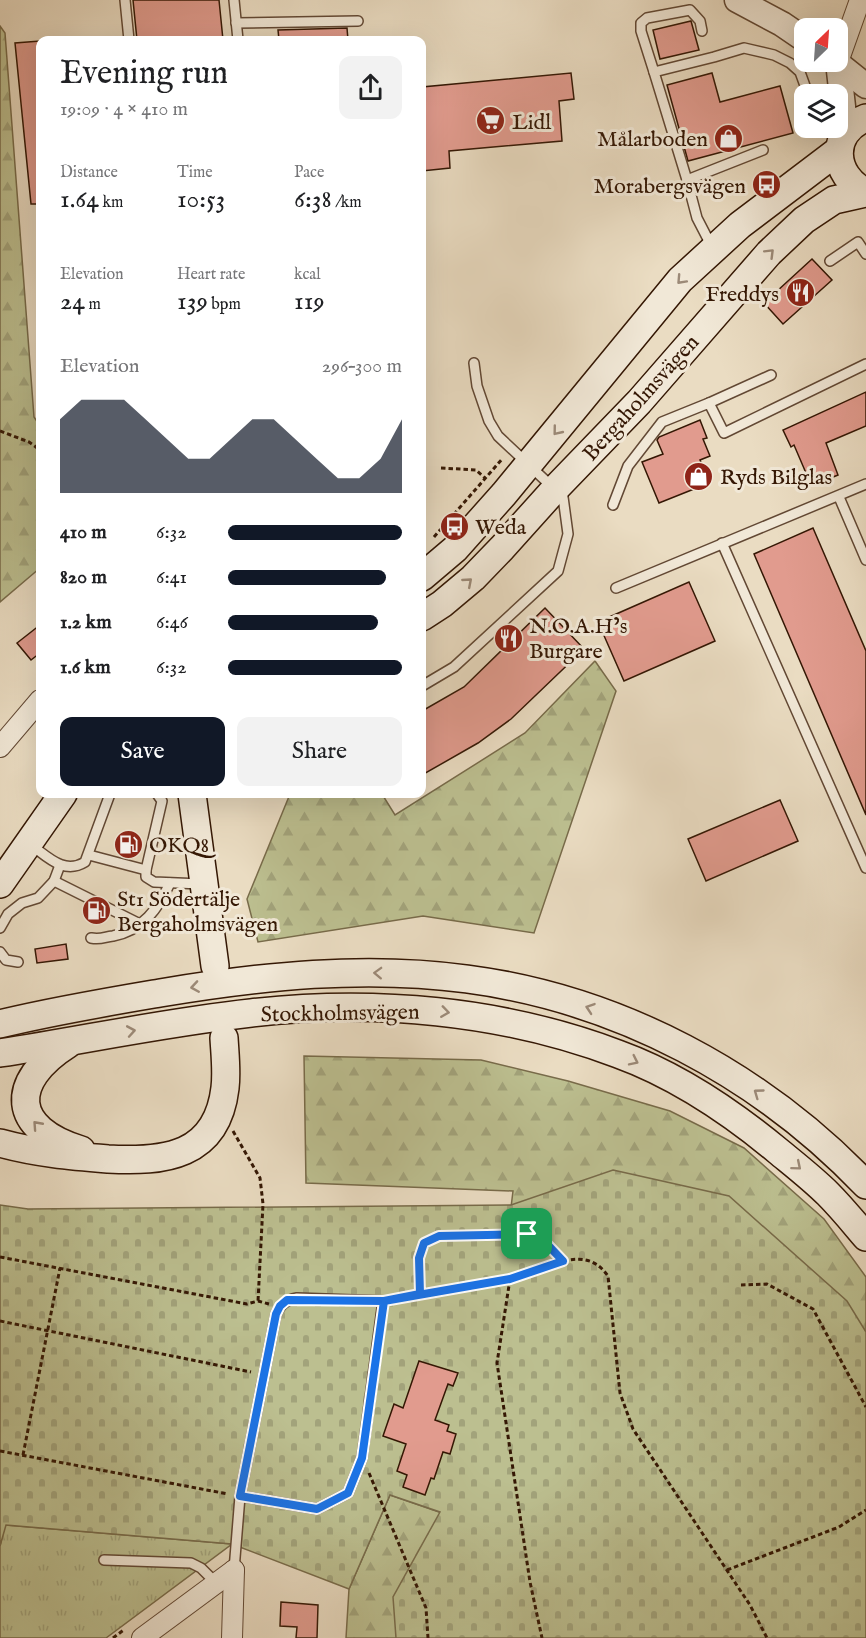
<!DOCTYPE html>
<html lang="en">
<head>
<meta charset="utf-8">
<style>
  body { margin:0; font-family:"IM FELL English",serif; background:#f2f2f2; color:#202124; height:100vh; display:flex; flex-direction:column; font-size:22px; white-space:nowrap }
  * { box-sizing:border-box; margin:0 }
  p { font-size:20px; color:#757577 }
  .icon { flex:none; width:33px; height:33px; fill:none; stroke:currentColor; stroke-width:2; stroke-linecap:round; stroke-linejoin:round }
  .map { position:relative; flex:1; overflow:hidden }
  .details { position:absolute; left:36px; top:36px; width:390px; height:762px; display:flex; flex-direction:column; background:#fff; border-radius:12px; box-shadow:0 6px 24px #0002 }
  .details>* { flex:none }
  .needle { width:39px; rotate:25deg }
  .buttons { position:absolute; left:794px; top:18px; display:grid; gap:12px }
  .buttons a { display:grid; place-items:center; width:54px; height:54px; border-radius:12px; background:#fff; box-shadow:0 6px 24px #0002; font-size:30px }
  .pin { position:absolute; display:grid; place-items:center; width:51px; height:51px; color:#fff; margin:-26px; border-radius:12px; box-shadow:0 3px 9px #0006 }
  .round { display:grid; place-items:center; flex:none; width:63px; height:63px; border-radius:12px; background:#f2f2f2 }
  .headline { display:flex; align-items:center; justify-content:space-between; height:102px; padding:0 24px }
  h1 { font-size:33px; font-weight:600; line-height:45px }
  .stats { display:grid; grid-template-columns:repeat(3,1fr); gap:9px; height:102px; padding:6px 24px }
  .stats div { display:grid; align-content:center }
  .stats b { font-size:26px; font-weight:600 }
  .stats small { font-size:16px; font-weight:400 }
  .stats p { font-size:16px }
  .chart { height:168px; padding:12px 24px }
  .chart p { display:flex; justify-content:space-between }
  .chart svg { width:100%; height:108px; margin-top:6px; fill:#111827; opacity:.7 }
  .button { display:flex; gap:12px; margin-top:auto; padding:12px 24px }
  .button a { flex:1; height:69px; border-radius:12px; background:#111827; color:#fff; font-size:24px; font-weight:600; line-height:69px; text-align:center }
  .button a+a { background:#f2f2f2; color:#202124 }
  ul { padding:0 24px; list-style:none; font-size:20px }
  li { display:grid; grid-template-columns:96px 72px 1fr; align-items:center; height:45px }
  li i { height:15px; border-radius:8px; background:#111827 }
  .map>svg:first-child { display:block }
  .grass { fill:url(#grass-tufts); stroke:#786b4a; stroke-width:1.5 }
  .forest { fill:url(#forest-firs); stroke:#786b4a; stroke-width:1.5 }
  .cemetery { fill:url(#cemetery-stones); stroke:#786b4a; stroke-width:1.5 }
  .building { fill:#e19b8e; stroke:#341704; stroke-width:1.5 }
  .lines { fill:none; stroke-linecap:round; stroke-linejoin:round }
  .service-casing { stroke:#624834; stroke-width:12 }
  .minor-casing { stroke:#624834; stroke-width:22 }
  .tertiary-casing { stroke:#624834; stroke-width:27 }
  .secondary-casing { stroke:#341704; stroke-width:30 }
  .path { stroke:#341704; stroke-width:3; stroke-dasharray:4.5 3; stroke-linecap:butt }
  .service { stroke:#f1e8d7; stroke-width:9 }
  .minor { stroke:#f1e8d7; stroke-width:20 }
  .tertiary { stroke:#f1e8d7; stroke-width:24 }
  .secondary { stroke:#f1e8d7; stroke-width:27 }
  .oneway { stroke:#9c8a78 }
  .route-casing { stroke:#fff; stroke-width:12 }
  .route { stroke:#1a73e8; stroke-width:8 }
  .labels { text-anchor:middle; stroke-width:6; stroke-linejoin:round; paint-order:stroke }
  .poi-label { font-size:22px; fill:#341704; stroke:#f1e8d7; text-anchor:start }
  .street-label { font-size:22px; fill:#341704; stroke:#f1e8d7 }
</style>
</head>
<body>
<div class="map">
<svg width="866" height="1638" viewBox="0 0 866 1638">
  <defs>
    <pattern id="grass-tufts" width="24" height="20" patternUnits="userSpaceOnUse" patternTransform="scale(1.5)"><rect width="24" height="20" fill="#bcbf90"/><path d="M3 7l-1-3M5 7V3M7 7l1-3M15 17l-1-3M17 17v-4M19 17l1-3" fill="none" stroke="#a2a37b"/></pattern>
    <pattern id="forest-firs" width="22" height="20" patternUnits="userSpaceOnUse" patternTransform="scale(1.5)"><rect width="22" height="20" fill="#bcbf90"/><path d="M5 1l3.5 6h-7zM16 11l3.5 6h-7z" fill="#a2a37b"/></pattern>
    <pattern id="cemetery-stones" width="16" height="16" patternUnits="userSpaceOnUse" patternTransform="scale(1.5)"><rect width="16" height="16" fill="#bcbf90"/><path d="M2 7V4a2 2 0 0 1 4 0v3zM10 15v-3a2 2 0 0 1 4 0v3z" fill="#a2a37b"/></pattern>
  </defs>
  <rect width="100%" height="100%" fill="#eadcc2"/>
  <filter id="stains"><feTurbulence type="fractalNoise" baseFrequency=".00333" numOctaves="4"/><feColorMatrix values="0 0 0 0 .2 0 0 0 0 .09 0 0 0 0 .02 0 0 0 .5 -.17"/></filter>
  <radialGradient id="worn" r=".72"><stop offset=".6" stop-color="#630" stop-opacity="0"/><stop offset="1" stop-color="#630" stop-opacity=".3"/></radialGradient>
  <path class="grass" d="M5,1525L232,1544L106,1638H0V1546Z"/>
  <g class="forest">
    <path d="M0,26L5,33L34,417L40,426V568L0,602Z"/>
    <path d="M595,661L616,691L534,933L423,916L258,942L247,899L290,794H382L395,815L525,733Z"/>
    <path d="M304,1056L481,1060L568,1081L670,1111L744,1148L824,1219L866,1277V1638H346L349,1589L390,1495L439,1512L492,1363L513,1191L306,1183Z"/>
  </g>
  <path class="cemetery" d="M613,1170L729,1196L847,1301L866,1332V1638H396L393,1597L440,1512L390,1495L349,1589L232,1544L6,1525L0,1546V1205L28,1209L511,1205Z"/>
  <g class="building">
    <path d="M133,0H219L223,40H137Z"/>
    <path d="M691,21L699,50L660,59L653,30Z"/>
    <path d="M347,28L348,40H279L278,30Z"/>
    <path d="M40,41V204H31L15,43Z"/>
    <path d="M571,73L574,99L559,101L562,141L449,151L450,168L422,171V87Z"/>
    <path d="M712,73L720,102L780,86L793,133L688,161L667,85Z"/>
    <path d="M812,259L832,280L783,324L764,303Z"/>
    <path d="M866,392V426L826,443L838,475L806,488L801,475L806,473L794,445L791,447L783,430Z"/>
    <path d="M700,420L707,438L703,439L710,456L700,460L709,483L659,503L642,462L663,454L657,440L659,437Z"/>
    <path d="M813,528L866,651V815L754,554Z"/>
    <path d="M689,582L715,641L624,681L598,622Z"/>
    <path d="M545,608L584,649L511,719L478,743L422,775V711L464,687Z"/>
    <path d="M40,625V653L31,660L17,643Z"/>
    <path d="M780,800L798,841L706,881L688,839Z"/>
    <path d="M66,944L68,959L37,963L35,949Z"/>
    <path d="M419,1361L458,1373L453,1386L448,1384L435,1420L449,1425L447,1431L456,1434L450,1454L443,1452L434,1479L431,1478L425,1495L403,1487L407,1475L397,1471L406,1444L383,1436L394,1404L403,1408Z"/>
    <path d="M281,1602L318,1605L317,1638H296L297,1627L280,1626Z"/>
  </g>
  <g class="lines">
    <defs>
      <g id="service">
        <path d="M125,0L129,40"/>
        <path d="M234,0L238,40"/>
        <path d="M236,23L358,21"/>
        <path d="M654,72L641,31V23L647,18L690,10L700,21L702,31"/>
        <path d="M687,180L654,72L714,57L744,48L774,55L790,63L800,72L808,94"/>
        <path d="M712,247L697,218L687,180L763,150"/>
        <path d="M830,261L858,242L866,254"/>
        <path d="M709,403L771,375"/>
        <path d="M839,497L866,560"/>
        <path d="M613,505L628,466L662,422L709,403L724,433L866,364"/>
        <path d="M722,543L866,868"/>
        <path d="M616,588L866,484"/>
        <path d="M422,686L454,667L558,571L568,534L563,497L498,436L489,421L477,386L474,363"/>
        <path d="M157,794L162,801L146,870V877L154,882L201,884"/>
        <path d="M31,845C48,857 64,875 85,862L110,794"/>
        <path d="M89,855L146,870"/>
        <path d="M54,881L142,925"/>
        <path d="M0,928L8,914L22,903L38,898L54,881L60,865"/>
        <path d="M91,938C101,940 104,937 113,936C143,930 158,909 170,883"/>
        <path d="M0,952L6,960L18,962"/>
        <path d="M104,1560L191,1563L201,1568L216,1583"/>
        <path d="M234,1570L240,1496L276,1314C281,1304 286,1300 297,1298L383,1301L362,1458L348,1493L317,1509L240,1496"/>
      </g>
      <g id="minor">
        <path d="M838,62L860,0"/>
        <path d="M0,747L40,700"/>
        <path d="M142,1638L234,1570"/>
        <path d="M232,1638L234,1570"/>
      </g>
      <g id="tertiary">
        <path d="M737,0L782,24L804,39"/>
        <path d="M836,62L866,86"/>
        <path d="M838,62L846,133"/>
      </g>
      <g id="secondary">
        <path d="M866,118C829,132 832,176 866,192"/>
        <path d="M422,577L455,549L504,494L680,280L740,225L839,150"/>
        <path d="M422,617L442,604L473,578L502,548L555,489L639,402L769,253L804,220L834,200L866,193"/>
        <path d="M192,794L215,966"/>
        <path d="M0,884L63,794"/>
        <path d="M0,1024C53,1011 107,1002 160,993C262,976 365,965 467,979C619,999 761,1075 866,1185"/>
        <path d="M68,1044C8,1082 11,1129 81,1150"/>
        <path d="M0,1053C84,1040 167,1022 251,1013C374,999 502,1010 618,1054C676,1075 731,1112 778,1151C795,1165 813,1179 828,1194C842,1208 854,1223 866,1237"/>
        <path d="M0,1143C36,1153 71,1156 108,1159C164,1162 217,1157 225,1088C227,1072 225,1055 224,1038"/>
      </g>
    </defs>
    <use href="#service" class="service-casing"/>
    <use href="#minor" class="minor-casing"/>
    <use href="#tertiary" class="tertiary-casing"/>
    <use href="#secondary" class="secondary-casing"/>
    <g class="path">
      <path d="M0,431L29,442L40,450"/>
      <path d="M441,468L476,470L485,478"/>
      <path d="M434,537L503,458"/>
      <path d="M233,1131L260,1178L263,1204L258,1301"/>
      <path d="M0,1257L247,1304L258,1301L269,1304"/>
      <path d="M510,1279L497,1363L530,1582L542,1638"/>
      <path d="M741,1285L767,1284L813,1309L866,1407"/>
      <path d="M420,1294L419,1258L424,1243L439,1236L527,1234L545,1242L563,1261C582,1257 596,1259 608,1276L620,1393L633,1429L750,1605L767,1638"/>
      <path d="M395,1299L510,1279L563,1261"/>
      <path d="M0,1321L251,1372"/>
      <path d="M0,1451L228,1494"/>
      <path d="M23,1455L60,1268"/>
      <path d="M369,1473L426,1608L428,1638"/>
      <path d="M727,1570L839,1527L866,1510"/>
      <path d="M113,1638L125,1629"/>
    </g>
    <use href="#service" class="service"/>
    <use href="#minor" class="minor"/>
    <use href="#tertiary" class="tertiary"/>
    <use href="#secondary" class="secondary"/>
  </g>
  <defs><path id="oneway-chevron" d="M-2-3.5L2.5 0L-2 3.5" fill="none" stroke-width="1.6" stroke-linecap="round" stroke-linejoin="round" transform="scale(1.5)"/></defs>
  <g class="oneway">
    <use href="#oneway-chevron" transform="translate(770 253) rotate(-45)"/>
    <use href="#oneway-chevron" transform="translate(681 280) rotate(133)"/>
    <use href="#oneway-chevron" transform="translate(557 431) rotate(129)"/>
    <use href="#oneway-chevron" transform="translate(468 582) rotate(-41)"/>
    <use href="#oneway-chevron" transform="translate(378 973) rotate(-178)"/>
    <use href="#oneway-chevron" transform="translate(195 987) rotate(171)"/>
    <use href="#oneway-chevron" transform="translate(590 1008) rotate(-161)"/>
    <use href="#oneway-chevron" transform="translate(445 1012) rotate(8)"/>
    <use href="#oneway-chevron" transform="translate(131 1031) rotate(-10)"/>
    <use href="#oneway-chevron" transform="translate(634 1061) rotate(26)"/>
    <use href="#oneway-chevron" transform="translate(758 1093) rotate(-144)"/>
    <use href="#oneway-chevron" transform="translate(37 1125) rotate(-132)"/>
    <use href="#oneway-chevron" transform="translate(797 1166) rotate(40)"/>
  </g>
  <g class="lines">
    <defs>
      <path id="route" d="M527,1234L439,1236L424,1243L419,1258L420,1294L384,1301L287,1300L280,1306L276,1314L240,1496L317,1509L348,1493L362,1458L384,1301L510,1279L563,1261L545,1242L527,1234"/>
    </defs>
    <use href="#route" class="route-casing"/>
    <use href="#route" class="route"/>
  </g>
  <defs>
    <symbol id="supermarket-disc" viewBox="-11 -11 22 22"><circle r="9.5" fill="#8f2418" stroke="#f1e8d7"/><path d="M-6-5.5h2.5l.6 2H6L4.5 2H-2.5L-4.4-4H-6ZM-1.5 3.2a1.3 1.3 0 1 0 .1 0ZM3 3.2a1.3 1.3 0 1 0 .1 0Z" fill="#fff"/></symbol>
    <symbol id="shop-disc" viewBox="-11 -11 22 22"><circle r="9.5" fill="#8f2418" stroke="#f1e8d7"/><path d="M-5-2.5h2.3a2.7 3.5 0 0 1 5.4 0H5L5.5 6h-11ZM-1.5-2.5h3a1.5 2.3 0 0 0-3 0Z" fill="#fff"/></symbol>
    <symbol id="bus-disc" viewBox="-11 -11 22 22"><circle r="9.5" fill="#8f2418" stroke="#f1e8d7"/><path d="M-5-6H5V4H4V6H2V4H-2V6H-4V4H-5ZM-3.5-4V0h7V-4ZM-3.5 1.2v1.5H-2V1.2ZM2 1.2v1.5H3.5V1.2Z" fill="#fff"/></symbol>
    <symbol id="restaurant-disc" viewBox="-11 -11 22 22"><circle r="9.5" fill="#8f2418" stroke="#f1e8d7"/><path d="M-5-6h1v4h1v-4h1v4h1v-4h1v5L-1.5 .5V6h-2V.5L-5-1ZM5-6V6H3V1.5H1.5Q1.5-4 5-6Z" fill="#fff"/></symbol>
    <symbol id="fuel-disc" viewBox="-11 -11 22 22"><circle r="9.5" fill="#8f2418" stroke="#f1e8d7"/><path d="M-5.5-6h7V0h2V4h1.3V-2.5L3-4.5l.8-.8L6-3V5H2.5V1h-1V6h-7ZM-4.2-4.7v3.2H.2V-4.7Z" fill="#fff"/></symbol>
  </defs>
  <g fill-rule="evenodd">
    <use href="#supermarket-disc" x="474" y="104" width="33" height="33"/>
    <use href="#shop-disc" x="712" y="122" width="33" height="33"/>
    <use href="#bus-disc" x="750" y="168" width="33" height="33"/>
    <use href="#restaurant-disc" x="784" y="276" width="33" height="33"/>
    <use href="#shop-disc" x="682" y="460" width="33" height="33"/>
    <use href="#bus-disc" x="438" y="510" width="33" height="33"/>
    <use href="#restaurant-disc" x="492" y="622" width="33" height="33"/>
    <use href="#fuel-disc" x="112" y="828" width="33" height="33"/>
    <use href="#fuel-disc" x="80" y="894" width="33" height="33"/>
  </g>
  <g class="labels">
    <g class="poi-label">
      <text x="512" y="129">Lidl</text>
      <text x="708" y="146" text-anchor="end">Målarboden</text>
      <text x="746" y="193" text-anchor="end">Morabergsvägen</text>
      <text x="779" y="301" text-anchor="end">Freddys</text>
      <text x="720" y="484">Ryds Bilglas</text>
      <text x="475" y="534">Weda</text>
      <text x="529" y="633">N.O.A.H’s<tspan x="529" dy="25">Burgare</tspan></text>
      <text x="149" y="852">OKQ8</text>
      <text x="117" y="906">St1 Södertälje<tspan x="117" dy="25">Bergaholmsvägen</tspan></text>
    </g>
    <g class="street-label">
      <text transform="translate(640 397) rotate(-48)" y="8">Bergaholmsvägen</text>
      <text transform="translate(340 1012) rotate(-1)" y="8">Stockholmsvägen</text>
    </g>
  </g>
  <rect width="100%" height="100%" filter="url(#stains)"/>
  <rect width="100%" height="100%" fill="url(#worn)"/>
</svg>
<div class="buttons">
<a><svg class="needle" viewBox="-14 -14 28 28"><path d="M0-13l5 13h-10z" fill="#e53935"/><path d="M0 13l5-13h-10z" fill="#757577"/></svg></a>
<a><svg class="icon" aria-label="layers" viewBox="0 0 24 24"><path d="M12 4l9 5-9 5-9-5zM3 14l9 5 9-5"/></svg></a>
</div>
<div class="pin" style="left:527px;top:1234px;background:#1e9e55"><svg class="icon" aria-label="arrive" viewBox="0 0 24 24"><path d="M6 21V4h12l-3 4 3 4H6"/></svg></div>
<section class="details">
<div class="headline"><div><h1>Evening run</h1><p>19:09 · 4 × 410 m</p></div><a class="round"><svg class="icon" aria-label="share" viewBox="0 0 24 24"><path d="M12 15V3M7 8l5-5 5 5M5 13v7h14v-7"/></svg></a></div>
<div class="stats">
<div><p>Distance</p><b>1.64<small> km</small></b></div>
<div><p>Time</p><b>10:53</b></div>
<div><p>Pace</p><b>6:38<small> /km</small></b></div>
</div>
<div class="stats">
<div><p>Elevation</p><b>24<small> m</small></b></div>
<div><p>Heart rate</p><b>139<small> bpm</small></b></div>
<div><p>kcal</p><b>119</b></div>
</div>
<div class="chart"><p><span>Elevation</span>296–300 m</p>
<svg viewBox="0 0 160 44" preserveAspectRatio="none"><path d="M0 44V14L10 6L20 6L30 6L40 14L50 22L60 30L70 30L80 22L90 14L100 14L110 22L120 30L130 38L140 38L150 30L160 14V44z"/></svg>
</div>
<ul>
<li><b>410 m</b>6:32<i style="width:100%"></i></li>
<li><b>820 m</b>6:41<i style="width:91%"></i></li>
<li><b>1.2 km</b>6:46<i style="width:86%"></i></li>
<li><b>1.6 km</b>6:32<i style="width:100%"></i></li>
</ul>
<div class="button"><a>Save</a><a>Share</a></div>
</section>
</div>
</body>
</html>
